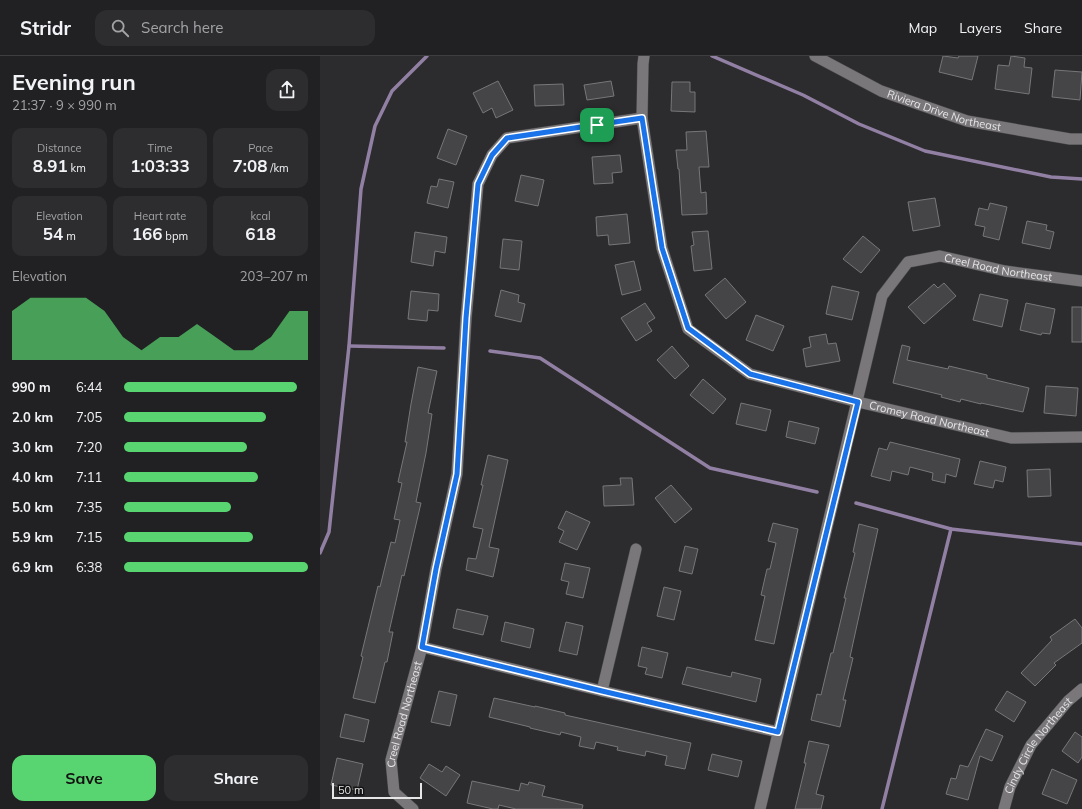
<!DOCTYPE html>
<html lang="en">
<head>
<meta charset="utf-8">
<style>
  body { margin:0; font-family:Mulish,sans-serif; background:#2d2d2f; color:#f1f3f6; height:100vh; display:flex; flex-direction:column; font-size:15px; white-space:nowrap }
  * { box-sizing:border-box; margin:0 }
  p { font-size:13px; color:#a2a3a5 }
  .icon { flex:none; width:22px; height:22px; fill:none; stroke:currentColor; stroke-width:2; stroke-linecap:round; stroke-linejoin:round }
  .map { position:relative; flex:1; overflow:hidden }
  .drawer { display:flex; flex-direction:column; background:#212022; width:320px }
  .drawer>* { flex:none }
  .scale { position:absolute; left:12px; bottom:10px; width:90px; box-sizing:border-box; padding-left:4px; border:2px solid #e7e6e7; border-top:0; font-size:11px; line-height:14px; white-space:nowrap; color:#e7e6e7; -webkit-text-stroke:3px #141415; paint-order:stroke }
  .pin { position:absolute; display:grid; place-items:center; width:34px; height:34px; color:#fff; margin:-17px; border-radius:8px; box-shadow:0 2px 6px #0006 }
  .round { display:grid; place-items:center; flex:none; width:42px; height:42px; border-radius:12px; background:#2d2d2f }
  .headline { display:flex; align-items:center; justify-content:space-between; height:68px; padding:0 12px }
  h1 { font-size:22px; font-weight:700; line-height:30px }
  .stats { display:grid; grid-template-columns:repeat(3,1fr); gap:6px; height:68px; padding:4px 12px }
  .stats div { display:grid; align-content:center; border-radius:10px; background:#2d2d2f; text-align:center }
  .stats b { font-size:17px; font-weight:700 }
  .stats small { font-size:11px; font-weight:400 }
  .stats p { font-size:11px }
  .chart { height:112px; padding:8px 12px }
  .chart p { display:flex; justify-content:space-between }
  .chart svg { width:100%; height:72px; margin-top:4px; fill:#58d570; opacity:.7 }
  .cta { display:flex; gap:8px; margin-top:auto; padding:8px 12px }
  .cta a { flex:1; height:46px; border-radius:12px; background:#58d570; color:#111; font-size:16px; font-weight:700; line-height:46px; text-align:center }
  .cta a+a { background:#2d2d2f; color:#f1f3f6 }
  ul { padding:0 12px; list-style:none; font-size:13px }
  li { display:grid; grid-template-columns:64px 48px 1fr; align-items:center; height:30px }
  li i { height:10px; border-radius:5px; background:#58d570 }
  header { display:flex; align-items:center; gap:24px; box-sizing:border-box; height:56px; padding:0 20px; background:#212022; border-bottom:1px solid #3e3e40 }
  header strong { font-size:19px }
  nav { display:flex; gap:22px; margin-inline-start:auto; font-size:14px }
  .search { width:280px; height:36px; background:#2d2d2f; display:flex; align-items:center; gap:10px; box-sizing:border-box; padding:0 14px; border-radius:12px; color:#a2a3a5; font-size:15px }
  main { display:flex; flex:1; min-height:0 }
  .map>svg:first-child { display:block }
  .lines { fill:none; stroke-linecap:round; stroke-linejoin:round }
  .stream { stroke:#9180a4; stroke-width:3.5 }
  .building { fill:#454446; stroke:#777679 }
  .minor-casing { stroke:#474648; stroke-width:12 }
  .tertiary-casing { stroke:#474648; stroke-width:12 }
  .minor { stroke:#79777a; stroke-width:11 }
  .tertiary { stroke:#79777a; stroke-width:11 }
  .route-casing { stroke:#fff; stroke-width:8 }
  .route { stroke:#1a73e8; stroke-width:5 }
  .labels { text-anchor:middle; stroke-width:3; stroke-linejoin:round; paint-order:stroke }
  .street-label { font-size:11px; fill:#e7e6e7; stroke:#141415 }
</style>
</head>
<body>
<header>
<strong>Stridr</strong>
<div class="search"><svg class="icon" aria-label="search" viewBox="0 0 24 24"><circle cx="10" cy="10" r="6"/><path d="M15 15l6 6"/></svg>Search here</div>
<nav><a>Map</a><a>Layers</a><a>Share</a></nav>
</header>
<main>
<section class="drawer">
<div class="headline"><div><h1>Evening run</h1><p>21:37 · 9 × 990 m</p></div><a class="round"><svg class="icon" aria-label="share" viewBox="0 0 24 24"><path d="M12 15V3M7 8l5-5 5 5M5 13v7h14v-7"/></svg></a></div>
<div class="stats">
<div><p>Distance</p><b>8.91<small> km</small></b></div>
<div><p>Time</p><b>1:03:33</b></div>
<div><p>Pace</p><b>7:08<small> /km</small></b></div>
</div>
<div class="stats">
<div><p>Elevation</p><b>54<small> m</small></b></div>
<div><p>Heart rate</p><b>166<small> bpm</small></b></div>
<div><p>kcal</p><b>618</b></div>
</div>
<div class="chart"><p><span>Elevation</span>203–207 m</p>
<svg viewBox="0 0 160 44" preserveAspectRatio="none"><path d="M0 44V14L10 6L20 6L30 6L40 6L50 14L60 30L70 38L80 30L90 30L100 22L110 30L120 38L130 38L140 30L150 14L160 14V44z"/></svg>
</div>
<ul>
<li><b>990 m</b>6:44<i style="width:94%"></i></li>
<li><b>2.0 km</b>7:05<i style="width:77%"></i></li>
<li><b>3.0 km</b>7:20<i style="width:67%"></i></li>
<li><b>4.0 km</b>7:11<i style="width:73%"></i></li>
<li><b>5.0 km</b>7:35<i style="width:58%"></i></li>
<li><b>5.9 km</b>7:15<i style="width:70%"></i></li>
<li><b>6.9 km</b>6:38<i style="width:100%"></i></li>
</ul>
<div class="cta"><a>Save</a><a>Share</a></div>
</section>
<div class="map">
<svg width="762" height="753" viewBox="0 0 762 753">
  <rect width="100%" height="100%" fill="#2c2b2d"/>
  <g class="lines">
    <g class="stream">
      <path d="M392,0L483,39L539,68L605,95L731,121L762,123"/>
      <path d="M29,290L124,292"/>
      <path d="M170,295L220,302L390,412L497,436"/>
      <path d="M536,447L631,473L762,488"/>
      <path d="M0,497L9,476L29,290L41,133L55,70L72,35L107,0"/>
      <path d="M562,753L631,473"/>
    </g>
  </g>
  <g class="building">
    <path d="M623,0L638,2L639,0H658L652,24L619,16Z"/>
    <path d="M691,0L705,2L704,11L712,12L709,38L675,33L678,9L689,10Z"/>
    <path d="M735,14L762,16L760,44L732,41Z"/>
    <path d="M178,25L193,54L176,62L172,52L163,57L153,37Z"/>
    <path d="M291,25L294,40L267,44L264,29Z"/>
    <path d="M352,26H370V36H375V56L351,55Z"/>
    <path d="M243,28L244,49L215,50L214,29Z"/>
    <path d="M128,73L147,80L136,109L117,102Z"/>
    <path d="M386,75L389,111H379L381,137L386,136L387,158L362,159L359,113H358L356,94H367L366,76Z"/>
    <path d="M300,99L302,116L292,117L293,127L274,128L272,101Z"/>
    <path d="M201,119L224,124L218,150L195,145Z"/>
    <path d="M119,123L134,126L128,152L107,147L111,130L117,131Z"/>
    <path d="M615,142L620,170L593,175L588,146Z"/>
    <path d="M670,147L687,151L679,184L663,180L665,171L655,169L659,152L668,154Z"/>
    <path d="M307,158L310,187L289,189L288,179L277,180L276,161Z"/>
    <path d="M707,165L727,169L726,174L734,176L730,193L702,187Z"/>
    <path d="M388,175L392,213L374,215L371,190L374,189L372,176Z"/>
    <path d="M95,176L127,181L125,197L115,195L113,210L91,206Z"/>
    <path d="M543,180L560,194L541,217L523,203Z"/>
    <path d="M183,183L202,185L199,214L180,212Z"/>
    <path d="M314,205L321,234L302,239L295,209Z"/>
    <path d="M405,222L426,246L406,263L385,239Z"/>
    <path d="M624,227L636,240L604,268L588,251L614,228L618,232Z"/>
    <path d="M512,230L539,236L532,264L506,258Z"/>
    <path d="M181,234L199,239L198,246L205,248L201,266L175,260Z"/>
    <path d="M91,235L119,238L118,255L108,254L107,265L88,263Z"/>
    <path d="M660,238L688,244L682,271L653,264Z"/>
    <path d="M325,247L335,262L327,267L332,275L316,285L301,262Z"/>
    <path d="M706,247L735,253L730,278L722,277L721,279L700,274Z"/>
    <rect x="752" y="251" width="10" height="35"/>
    <path d="M436,259L464,270L453,295L426,284Z"/>
    <path d="M506,278L508,288L516,287L520,305L486,311L483,293L491,291L489,281Z"/>
    <path d="M582,289L590,291L587,304L628,313L629,310L667,319V322L709,332L703,356L661,347V348L641,343L640,346L621,341L622,339L573,327Z"/>
    <path d="M352,290L369,310L355,323L337,304Z"/>
    <path d="M98,311L117,315L108,357L112,358L106,397L96,446L101,447L84,520L82,519L69,576H73L67,606H65L55,647L33,642L43,601L41,600L58,530L60,531L71,486L75,487L80,464L74,463L82,427L78,426L87,386H85L91,348Z"/>
    <path d="M383,323L406,343L393,358L370,339Z"/>
    <path d="M726,330L758,332L756,360L724,357Z"/>
    <path d="M421,347L451,354L446,375L416,368Z"/>
    <path d="M469,365L499,372L495,388L466,381Z"/>
    <path d="M570,386L640,403L636,421L626,418L625,427L612,424L613,417L590,411L588,419L572,415L570,425L551,420L559,392L567,394Z"/>
    <path d="M168,399L188,404L169,491L179,493L173,521L146,514L148,502L156,503L163,473L153,471L163,429H161Z"/>
    <path d="M660,405L686,411L683,426L675,424L673,432L654,428Z"/>
    <path d="M730,413L731,440L708,441L707,414Z"/>
    <path d="M300,422H312L314,449L284,450L283,430L301,429Z"/>
    <path d="M351,429L372,453L355,467L335,442Z"/>
    <path d="M246,455L270,466L257,494L239,486L244,475L238,472Z"/>
    <path d="M453,467L478,473L454,588L435,584L445,540L441,539L447,513H450L456,487L448,485Z"/>
    <path d="M539,468L558,473L530,601L533,602L523,644H526L520,671L491,664L497,638L501,639L511,597H513L526,542H524L535,497L533,496Z"/>
    <path d="M365,490L378,493L372,518L359,515Z"/>
    <path d="M245,507L270,512L263,542L246,538L249,526L241,524Z"/>
    <path d="M344,531L361,535L354,564L337,560Z"/>
    <path d="M137,553L168,560L163,579L133,572Z"/>
    <path d="M755,563L762,572V587L734,607L736,609L715,630L701,617L732,584L730,581Z"/>
    <path d="M185,566L214,573L210,592L181,585Z"/>
    <path d="M246,566L263,570L257,599L239,595Z"/>
    <path d="M322,591L348,597L342,622L325,618L327,612L318,610Z"/>
    <path d="M367,611L411,621L412,616L441,623L436,646L362,628Z"/>
    <path d="M119,635L137,639L130,670L111,666Z"/>
    <path d="M687,635L706,646L694,666L675,654Z"/>
    <path d="M174,642L215,651V650L245,657V659L371,687L365,713L345,709L347,700L326,695L325,700L297,694L298,691L276,686L274,693L259,690L261,681L241,676L240,679L210,672V671L169,661Z"/>
    <path d="M25,658L49,664L44,686L20,681Z"/>
    <path d="M666,673L683,680L672,705L660,700L648,744L626,738L631,722L636,723L640,709L648,711Z"/>
    <path d="M755,676L762,681V701L758,707L742,695Z"/>
    <path d="M489,685L509,689L496,738L504,740L501,753H475L486,707H484Z"/>
    <path d="M392,698L422,705L418,721L388,714Z"/>
    <path d="M17,702L43,708L37,734L11,729Z"/>
    <path d="M109,708L122,716L126,710L140,719L126,740L100,722Z"/>
    <path d="M732,713L757,724L747,748L722,738Z"/>
    <path d="M152,725L199,735L201,727L208,729L209,726L225,730L222,740L263,749L262,753H196L179,749L178,753H173L147,747Z"/>
  </g>
  <g class="lines">
    <defs>
      <g id="minor">
        <path id="s1" d="M324,0L323,8L322,62L342,192L368,273L430,318L538,346L691,382L762,381"/>
        <path d="M102,591L282,635L458,676"/>
        <path d="M282,635L316,493"/>
        <path id="s2" d="M93,753L74,736L71,704L102,591L116,513L137,418L146,263L158,128L172,99L187,82L322,62"/>
        <path id="s3" d="M440,753L562,240L588,206L620,200L685,215L762,225"/>
        <path id="s4" d="M684,753L690,731L711,689L748,645L762,633"/>
      </g>
      <g id="tertiary">
        <path id="s5" d="M495,0L561,35L647,65L750,83H762"/>
      </g>
    </defs>
    <use href="#minor" class="minor-casing"/>
    <use href="#tertiary" class="tertiary-casing"/>
    <use href="#minor" class="minor"/>
    <use href="#tertiary" class="tertiary"/>
  </g>
  <g class="lines">
    <defs>
      <path id="route" d="M322,62L342,192L368,272L430,318L538,346L458,676L282,635L102,591L116,513L137,418L146,262L158,128L172,99L187,82Z"/>
    </defs>
    <use href="#route" class="route-casing"/>
    <use href="#route" class="route"/>
  </g>
  <g class="labels">
    <g class="street-label">
      <text dy="4" stroke="none"><textPath href="#s5" startOffset="141">Riviera Drive Northeast</textPath></text>
      <text dy="4" stroke="none"><textPath href="#s3" startOffset="662">Creel Road Northeast</textPath></text>
      <text dy="4" stroke="none"><textPath href="#s1" startOffset="540">Cromey Road Northeast</textPath></text>
      <text dy="4" stroke="none"><textPath href="#s2" startOffset="105">Creel Road Northeast</textPath></text>
      <text dy="4" stroke="none"><textPath href="#s4" startOffset="73">Cindy Circle Northeast</textPath></text>
    </g>
  </g>
</svg>
<div class="scale">50 m</div>
<div class="pin" style="left:277px;top:69px;background:#1e9e55"><svg class="icon" aria-label="arrive" viewBox="0 0 24 24"><path d="M6 21V4h12l-3 4 3 4H6"/></svg></div>
</div>
</main>
</body>
</html>
